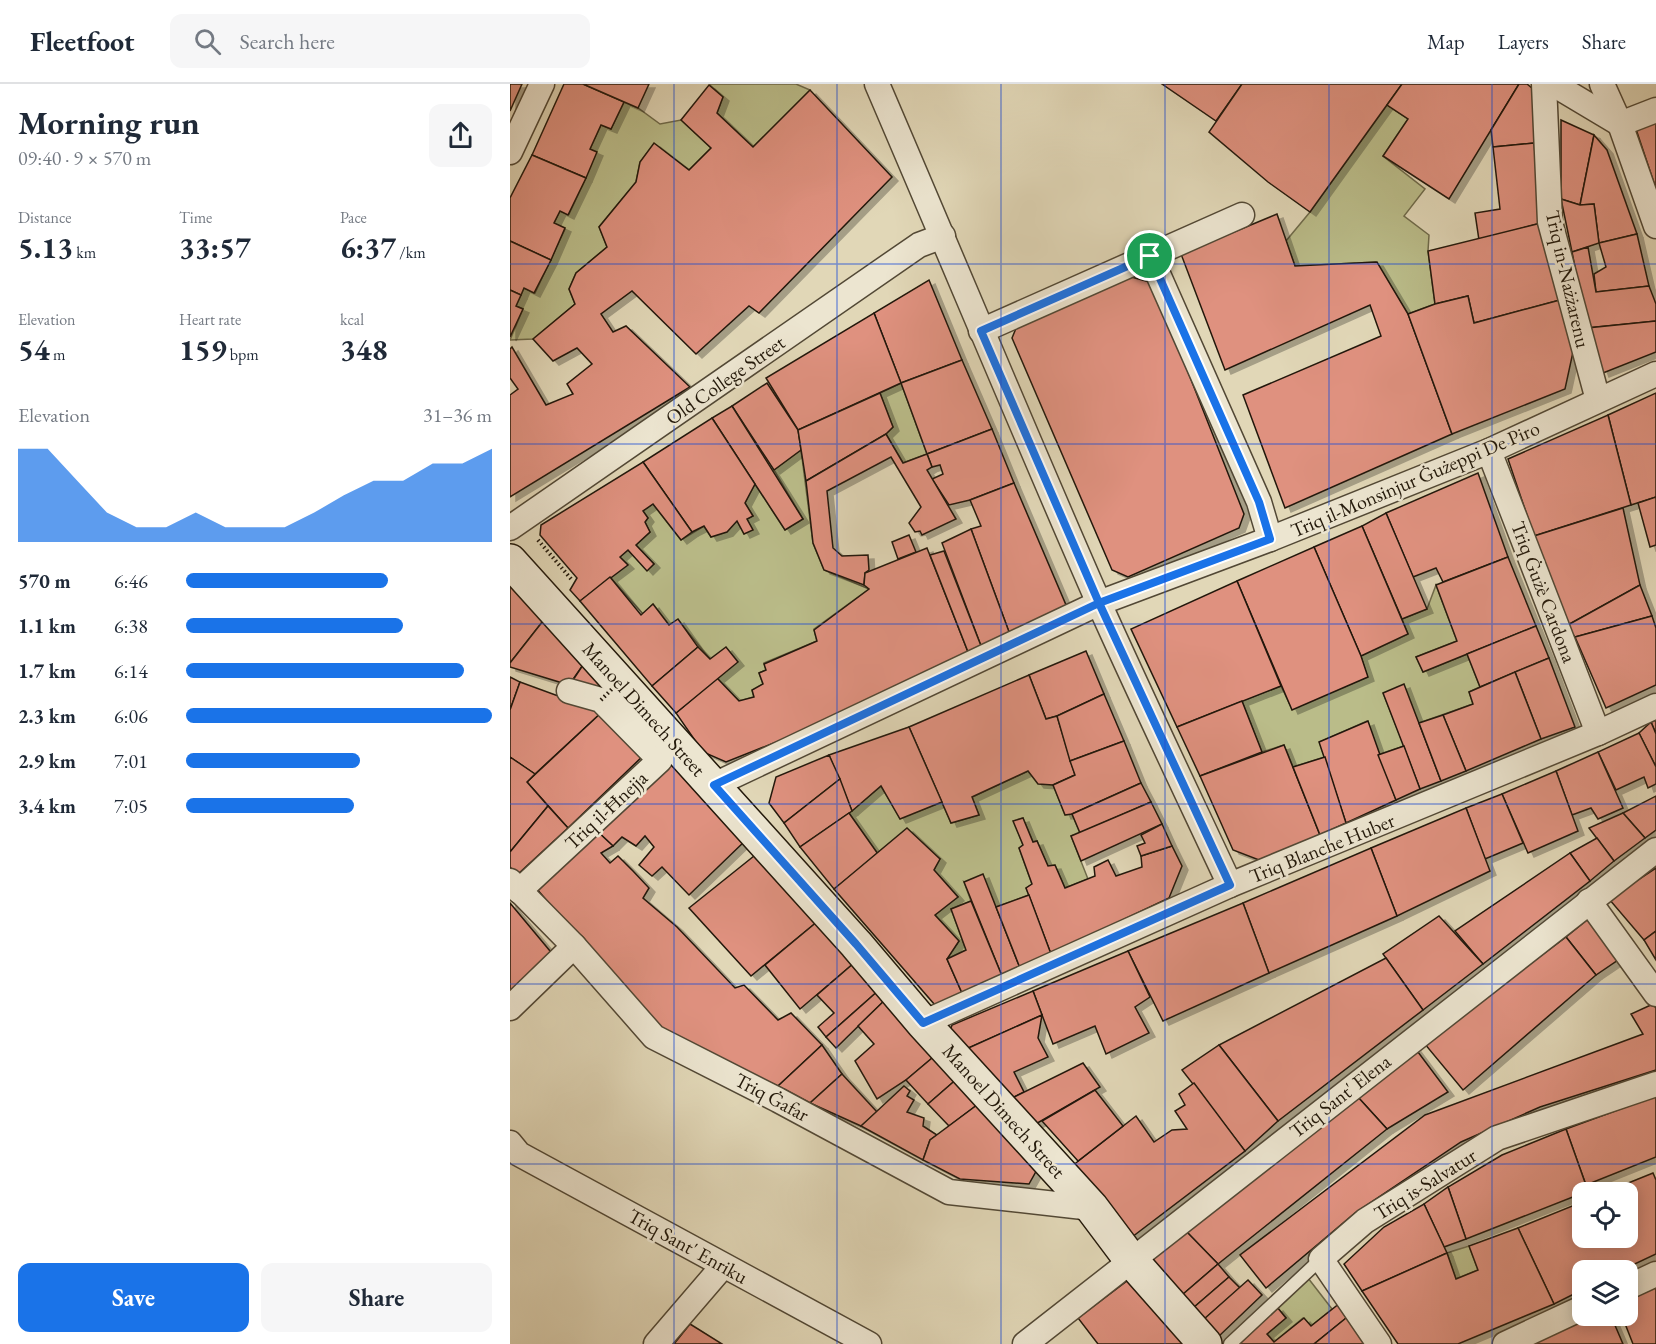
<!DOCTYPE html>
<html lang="en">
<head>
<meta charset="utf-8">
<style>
  body { margin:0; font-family:"EB Garamond",serif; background:#f6f6f7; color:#1f2937; height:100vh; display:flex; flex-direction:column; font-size:22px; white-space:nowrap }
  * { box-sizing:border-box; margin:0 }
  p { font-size:20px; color:#747a83 }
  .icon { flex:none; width:33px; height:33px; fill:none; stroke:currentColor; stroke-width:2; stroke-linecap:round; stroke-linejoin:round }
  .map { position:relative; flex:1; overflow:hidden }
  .panel { display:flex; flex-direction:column; background:#fff; width:510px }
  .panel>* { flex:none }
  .tools { position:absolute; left:1062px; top:1098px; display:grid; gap:12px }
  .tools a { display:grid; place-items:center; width:66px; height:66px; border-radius:12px; background:#fff; box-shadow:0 3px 15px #0003; font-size:30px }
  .pin { position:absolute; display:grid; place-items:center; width:51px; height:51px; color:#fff; margin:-26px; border:3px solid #fff; border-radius:50%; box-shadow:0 2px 6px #0007 }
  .round { display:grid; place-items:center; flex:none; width:63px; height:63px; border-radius:12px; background:#f6f6f7 }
  .headline { display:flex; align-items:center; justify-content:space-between; height:102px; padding:0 18px }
  h1 { font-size:33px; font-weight:700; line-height:45px }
  .figures { display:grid; grid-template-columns:repeat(3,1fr); gap:9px; height:102px; padding:6px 18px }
  .figures div { display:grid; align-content:center }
  .figures b { font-size:30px; font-weight:700 }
  .figures small { font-size:16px; font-weight:400 }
  .figures p { font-size:16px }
  .chart { height:168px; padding:12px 18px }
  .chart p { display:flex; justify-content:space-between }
  .chart svg { width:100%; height:108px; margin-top:6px; fill:#1a73e8; opacity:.7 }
  .primary-button { display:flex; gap:12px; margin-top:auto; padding:12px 18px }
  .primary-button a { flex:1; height:69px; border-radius:12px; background:#1a73e8; color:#fff; font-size:24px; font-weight:700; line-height:69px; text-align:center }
  .primary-button a+a { background:#f6f6f7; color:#1f2937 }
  ul { padding:0 18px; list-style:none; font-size:20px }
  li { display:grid; grid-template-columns:96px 72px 1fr; align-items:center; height:45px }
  li i { height:15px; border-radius:8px; background:#1a73e8 }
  header { display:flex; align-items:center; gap:36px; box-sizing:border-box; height:84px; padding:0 30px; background:#fff; border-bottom:2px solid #e0e1e3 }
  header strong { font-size:28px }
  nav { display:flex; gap:33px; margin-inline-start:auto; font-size:21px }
  .search { width:420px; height:54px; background:#f6f6f7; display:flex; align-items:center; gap:15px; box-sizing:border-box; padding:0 21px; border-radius:12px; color:#747a83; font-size:22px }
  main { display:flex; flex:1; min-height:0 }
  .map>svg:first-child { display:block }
  .green { fill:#babc89; stroke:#6e6a4a; stroke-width:1.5 }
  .building { fill:#df917f; stroke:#22180a; stroke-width:1.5; filter:url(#shadow) }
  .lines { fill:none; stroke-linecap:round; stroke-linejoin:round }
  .lane-casing { stroke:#524835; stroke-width:15 }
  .street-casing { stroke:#524835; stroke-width:27 }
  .secondary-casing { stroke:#22180a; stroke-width:36 }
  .path { stroke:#22180a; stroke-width:4; stroke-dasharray:1.5 3; stroke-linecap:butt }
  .lane { stroke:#ece5d0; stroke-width:12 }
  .street { stroke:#ece5d0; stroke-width:24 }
  .secondary { stroke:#ece5d0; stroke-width:33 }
  .path-bridge { stroke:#22180a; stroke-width:4; stroke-dasharray:1.5 3; stroke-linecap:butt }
  .route-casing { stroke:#fff; stroke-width:12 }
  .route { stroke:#1a73e8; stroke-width:8 }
  .grid { fill:none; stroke:#1d4ed8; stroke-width:1.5; stroke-opacity:0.55 }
  .labels { text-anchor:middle; stroke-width:5; stroke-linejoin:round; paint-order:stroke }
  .street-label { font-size:20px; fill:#22180a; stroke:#ece5d0 }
</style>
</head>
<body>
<header>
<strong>Fleetfoot</strong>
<div class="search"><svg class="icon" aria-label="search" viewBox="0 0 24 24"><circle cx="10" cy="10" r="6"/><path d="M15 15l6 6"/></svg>Search here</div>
<nav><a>Map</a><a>Layers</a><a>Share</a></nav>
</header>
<main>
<section class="panel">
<div class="headline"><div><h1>Morning run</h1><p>09:40 · 9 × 570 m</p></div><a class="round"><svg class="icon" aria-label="share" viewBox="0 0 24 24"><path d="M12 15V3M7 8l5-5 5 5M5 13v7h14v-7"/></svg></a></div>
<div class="figures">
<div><p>Distance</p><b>5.13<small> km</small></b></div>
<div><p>Time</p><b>33:57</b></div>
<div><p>Pace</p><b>6:37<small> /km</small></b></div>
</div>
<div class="figures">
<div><p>Elevation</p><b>54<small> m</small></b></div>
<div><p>Heart rate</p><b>159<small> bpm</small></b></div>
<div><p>kcal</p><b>348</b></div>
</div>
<div class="chart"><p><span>Elevation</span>31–36 m</p>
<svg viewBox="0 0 160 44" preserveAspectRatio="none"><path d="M0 44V6L10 6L20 19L30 32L40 38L50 38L60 32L70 38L80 38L90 38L100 32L110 25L120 19L130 19L140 12L150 12L160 6V44z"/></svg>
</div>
<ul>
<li><b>570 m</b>6:46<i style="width:66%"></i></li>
<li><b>1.1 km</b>6:38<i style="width:71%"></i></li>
<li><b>1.7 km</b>6:14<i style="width:91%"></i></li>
<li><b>2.3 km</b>6:06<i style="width:100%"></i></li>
<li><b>2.9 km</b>7:01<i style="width:57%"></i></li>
<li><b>3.4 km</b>7:05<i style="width:55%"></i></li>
</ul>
<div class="primary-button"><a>Save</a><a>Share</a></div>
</section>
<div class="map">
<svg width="1146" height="1260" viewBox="0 0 1146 1260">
  <defs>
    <filter id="shadow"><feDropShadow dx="6" dy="4" stdDeviation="0" flood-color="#0004"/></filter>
  </defs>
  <rect width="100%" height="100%" fill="#e1d7b7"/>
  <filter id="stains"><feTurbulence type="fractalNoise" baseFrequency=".00333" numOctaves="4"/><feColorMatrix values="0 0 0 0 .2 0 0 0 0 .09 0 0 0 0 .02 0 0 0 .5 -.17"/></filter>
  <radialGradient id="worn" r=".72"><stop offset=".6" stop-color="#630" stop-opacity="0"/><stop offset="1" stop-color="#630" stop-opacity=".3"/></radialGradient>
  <g class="green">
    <path d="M200,0H286L300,6L243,63L207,29L213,13L200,1Z"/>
    <path d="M114,18L128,24L150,40L171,36L201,64L179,86L144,60L130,78L126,98L89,143L97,163L66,189L59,205L65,220L23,255L0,256L13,225L6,222L14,204L25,209L55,145L44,139L50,127L59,130L76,94L80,65L91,41L101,45Z"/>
    <path d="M877,21L898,35L873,72L915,105L894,132L919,151L918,167L925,220L898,230L866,178L785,182L776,157L800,128Z"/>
    <path d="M391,299L417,370L393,379L376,350L383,343L370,309Z"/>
    <path d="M291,366L303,459L314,486L359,505L304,545L307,557L254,579L256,586L249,589L253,600L242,606L244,613L229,617L207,594L200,575L168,536L159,541L143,520L133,530L100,493L110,473L118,466L137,486L144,480L126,461L140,448L135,438L138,434L133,427L143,420L171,456L194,442L201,453L227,437L234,450L242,445L237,435L243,432L235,419L245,400L275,446L293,435L264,386Z"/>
    <path d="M926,501L947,557L906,573L913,588L957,570L970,603L959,608L963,620L909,639L873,609L894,662L868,671L857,637L810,658L815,673L783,683L774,661L752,668L732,617L771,602L782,625L857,593L851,572L898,550L892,535L917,525Z"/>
    <path d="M518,687L543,701L555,731L562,730L570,749L561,752L578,795L555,804L545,781L538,782L527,757L523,758L513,734L504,737L513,761L509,764L522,800L516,804L519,811L486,823L454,798L461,817L441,825L456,866L437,875L449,857L425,831L448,813L424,786L430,775L368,770L339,729L371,702L390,734L432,718L441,739L469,731L462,713Z"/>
    <path d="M959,1162L968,1186L946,1195L937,1169Z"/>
    <path d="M798,1194L822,1225L801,1242L793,1234L764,1258L757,1250L776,1234L767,1223Z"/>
  </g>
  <g class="building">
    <path d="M0,0H12L0,27Z"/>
    <path d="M54,0H73L114,18L101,45L91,41L80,65L87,68L76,94L22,71Z"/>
    <path d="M73,0H139L128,24Z"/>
    <path d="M652,0H732L706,37Z"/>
    <path d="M732,0H892L800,128L758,98L699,48Z"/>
    <path d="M892,0H1009L939,115L873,72L898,35L877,21Z"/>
    <path d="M1009,0H1017L1023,5L1024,59L983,63L981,46Z"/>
    <path d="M199,1L213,13L207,29L243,63L300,6L382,93L249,229L239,222L186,270L122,207L91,230L103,248L116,242L180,303L0,413V311L8,305L0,294V265L2,263L36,321L63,310L57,300L82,280L67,264L43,277L23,255L65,220L59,205L66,189L97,163L89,143L126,98L130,78L144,59L179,86L201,64L171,36Z"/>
    <path d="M1051,36L1084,51L1070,121L1051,115Z"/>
    <path d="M1146,38V105L1126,45Z"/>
    <path d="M1084,51L1097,66L1127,150L1089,159L1084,120L1070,121Z"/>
    <path d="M1024,59L1031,139L969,156L965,129L990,125L983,63Z"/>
    <path d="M22,71L76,94L58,131L50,127L44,139L55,144L41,176L0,157V114Z"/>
    <path d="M1051,115L1070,121L1084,120L1089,159L1062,168Z"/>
    <path d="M767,130L785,182L867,178L898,230L942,350L775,424L733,311L871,252L860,221L715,286L671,170Z"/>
    <path d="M1031,139L1050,216L964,239L958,212L925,220L918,167Z"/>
    <path d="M1127,150L1139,202L1086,208L1084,190L1096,183L1089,159Z"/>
    <path d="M0,157L41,176L24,209L14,204L11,211L0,206Z"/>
    <path d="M1078,163L1086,208L1139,202L1146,220V237L1077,244L1062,168Z"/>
    <path d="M618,192L643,199L734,430L729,444L618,493L602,486L502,254L507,242Z"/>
    <path d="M419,196L452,276L391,299L364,229Z"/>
    <path d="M0,206L11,211L6,222L13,225L0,253Z"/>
    <path d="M958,212L964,239L1050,216L1063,268L1055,305L942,350L898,230L925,220Z"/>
    <path d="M364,229L391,299L288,346L256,294Z"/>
    <path d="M1146,237V268L1093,289L1077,244Z"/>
    <path d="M452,276L482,345L417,370L391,299Z"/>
    <path d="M257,299L288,346L291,366L264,386L222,322Z"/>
    <path d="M370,309L383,343L376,350L296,397L288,346Z"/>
    <path d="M1146,309V413L1121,421L1098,331Z"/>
    <path d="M222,322L293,435L275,446L202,334Z"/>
    <path d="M1098,331L1121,421L1024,452L998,375Z"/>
    <path d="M202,334L245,400L235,419L243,432L237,435L243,446L234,450L227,437L217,448L201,453L194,442L182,448L133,378Z"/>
    <path d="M482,345L504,399L460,416L439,421L422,395L433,390L430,381L422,383L417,370Z"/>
    <path d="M376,350L393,379L417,370L422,383L417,386L446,435L412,451L410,447L405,448L399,439L411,423L381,373L317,407L323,464L332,472L358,471L359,486L355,489L354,501L314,486L303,459L296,397Z"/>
    <path d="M133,378L182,448L171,456L143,420L133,427L138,434L135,438L140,448L126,461L144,480L137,487L118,466L110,473L118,481L70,517L60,506L67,494L30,451L31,441Z"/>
    <path d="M968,389L998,473L933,498L926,484L903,493L876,429Z"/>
    <path d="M504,399L559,528L502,556L461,445L471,442L460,416Z"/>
    <path d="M1146,413V461L1140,463L1128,419Z"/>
    <path d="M1113,424L1130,501L1056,542L1024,452Z"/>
    <path d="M876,429L917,525L892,535L852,442Z"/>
    <path d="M852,442L898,550L851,572L804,463Z"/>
    <path d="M461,445L502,556L473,567L432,459Z"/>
    <path d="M399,451L406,468L388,475L382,458Z"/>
    <path d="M804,463L851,572L858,593L782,626L727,497Z"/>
    <path d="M417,464L460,573L324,635L216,678L193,668L166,629L207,594L229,617L244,613L242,606L253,600L249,589L256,586L254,580L307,557L304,546L359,505L354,501L355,489Z"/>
    <path d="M434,467L473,567L460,573L420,471Z"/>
    <path d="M998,473L1026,542L913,588L906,573L947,557L926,501Z"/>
    <path d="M100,493L131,531L143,520L159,541L168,535L188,563L142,602L70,517Z"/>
    <path d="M727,497L771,602L667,643L621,545Z"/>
    <path d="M0,499L33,537L0,579Z"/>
    <path d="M1130,501L1142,532L1065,553L1056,542Z"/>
    <path d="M1142,532L1146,544V601L1096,624L1065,553Z"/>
    <path d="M33,537L73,581L59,601L0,583V579Z"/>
    <path d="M1026,542L1039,574L970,603L957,570Z"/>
    <path d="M188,563L200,575L216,563L228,578L166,629L142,602Z"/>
    <path d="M576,567L594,610L547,632L536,635L519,591Z"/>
    <path d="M1039,574L1065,643L1031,655L1005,588Z"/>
    <path d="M73,581L97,606L63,596Z"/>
    <path d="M1005,588L1031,655L956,687L933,631L963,620L959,608Z"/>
    <path d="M519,591L536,635L547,632L565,691L543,701L528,700L518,687L462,713L469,731L441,739L399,643Z"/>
    <path d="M0,593L10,598L0,626Z"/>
    <path d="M10,598L92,628L25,690L0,673V626Z"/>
    <path d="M894,600L931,697L910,705L873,609Z"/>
    <path d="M594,610L614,657L560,677L547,632Z"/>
    <path d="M732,617L752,668L690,692L667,643Z"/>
    <path d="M92,628L137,668L58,744L17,698Z"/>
    <path d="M933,631L956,687L931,697L909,639Z"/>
    <path d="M1146,636V650L1141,638Z"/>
    <path d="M858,637L886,716L836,739L809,658Z"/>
    <path d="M1141,638L1146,650V683L1129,649Z"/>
    <path d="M399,643L432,718L390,735L371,702L342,727L319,671Z"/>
    <path d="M1129,649L1146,683V700L1138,704L1134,693L1106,706L1088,668Z"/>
    <path d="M614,657L631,699L562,730L555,731L543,701L565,691L560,677Z"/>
    <path d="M774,661L810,751L749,776L723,766L690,692Z"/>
    <path d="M894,662L910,705L886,716L868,671Z"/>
    <path d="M1088,668L1113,724L1088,735L1081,724L1062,731L1046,687Z"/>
    <path d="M319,671L330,695L274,739L259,719L266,693Z"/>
    <path d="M0,673L25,690L17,698L38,722L0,768Z"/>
    <path d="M815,673L836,739L810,751L783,683Z"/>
    <path d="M164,676L237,755L179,811L152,783L142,792L129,781L144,763L135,752L126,762L112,753L103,762L87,747Z"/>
    <path d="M1046,687L1068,747L1018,769L992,710Z"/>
    <path d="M330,695L342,727L290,763L274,739Z"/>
    <path d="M631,699L641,718L570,749L562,730Z"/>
    <path d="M992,710L1013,759L975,775L956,724Z"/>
    <path d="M1146,712V746L1135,754L1113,729Z"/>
    <path d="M641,718L652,740L571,777L561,752Z"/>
    <path d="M38,722L58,744L7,791L0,783V768Z"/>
    <path d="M956,724L980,787L887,832L861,764Z"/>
    <path d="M339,729L368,770L324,805L290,763Z"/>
    <path d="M1113,729L1135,754L1104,777L1079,744Z"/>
    <path d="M513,734L523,758L527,757L538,782L545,781L555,804L585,792L584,783L598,776L606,792L632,783L631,772L662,762L672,782L659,814L541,870L516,804L522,800L509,764L513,761L503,737Z"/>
    <path d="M652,740L662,762L631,772L627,762L635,759L631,751Z"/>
    <path d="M397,744L430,775L424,786L448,813L425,831L449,857L437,875L452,909L425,921L324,805Z"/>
    <path d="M87,747L103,762L91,769L100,779L108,772L123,787L139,804L133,814L167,843L225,904L234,901L268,936L281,929L312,961L268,1002L200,971L140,937L26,804Z"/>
    <path d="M1087,754L1104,777L1080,797L1060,769Z"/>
    <path d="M861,764L887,832L759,889L733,819Z"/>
    <path d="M249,768L308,837L241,892L179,824Z"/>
    <path d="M1060,769L1080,797L973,880L945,847Z"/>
    <path d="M1146,784V847L1134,856L1099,815Z"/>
    <path d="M473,790L510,884L492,892L454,798Z"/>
    <path d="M519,811L541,870L510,884L486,823Z"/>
    <path d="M461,817L492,892L452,909L437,875L456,866L441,825Z"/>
    <path d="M0,819L45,873L0,910Z"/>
    <path d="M733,819L759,889L653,937L618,867Z"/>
    <path d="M929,832L973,880L913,926L873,870Z"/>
    <path d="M1078,835L1108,876L1086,891L1056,853Z"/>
    <path d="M308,837L344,879L290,925L255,881Z"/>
    <path d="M1146,847V876L1134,856Z"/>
    <path d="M1056,853L1086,891L953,1006L914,959Z"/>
    <path d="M618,867L640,913L625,923L639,949L596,970L585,942L543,960L523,907Z"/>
    <path d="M876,874L913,926L768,1037L709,961Z"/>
    <path d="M344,879L369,906L316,953L308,943L324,929L307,911Z"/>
    <path d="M369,906L377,914L326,964L316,953Z"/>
    <path d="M523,907L532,931L454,966L439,950L442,941Z"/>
    <path d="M377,914L428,969L396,996L367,1015L345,977L364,960L348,942Z"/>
    <path d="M1143,920L1146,924V986L1030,1023L951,1058L845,1129L756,1204L730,1171L915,1031L1133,950L1121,930Z"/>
    <path d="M532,931L528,954L538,973L504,988L514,1008L500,1015L454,966Z"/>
    <path d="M312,961L332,990L300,1019L268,1002Z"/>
    <path d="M709,961L768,1037L735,1067L672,986Z"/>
    <path d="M905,964L938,1008L877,1045L847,1012Z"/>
    <path d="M428,969L449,993L418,1020L396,996Z"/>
    <path d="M573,979L590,1003L524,1041L500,1015Z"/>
    <path d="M332,990L367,1028L351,1042L300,1019Z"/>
    <path d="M449,993L471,1018L439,1042L418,1020Z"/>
    <path d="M684,999L735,1067L622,1153L562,1082L626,1032L644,1058L662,1046L677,1045L665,1027L675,1021L669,1010Z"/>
    <path d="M394,1002L400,1007L397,1012L404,1016L397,1028L414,1034L413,1042L427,1051L420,1056L413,1076L351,1042Z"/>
    <path d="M585,1006L613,1042L568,1077L532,1037Z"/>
    <path d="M847,1012L877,1045L708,1180L674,1145Z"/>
    <path d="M1146,1012V1073L1076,1101L1056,1045Z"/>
    <path d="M471,1018L529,1082L519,1100L450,1095L413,1076L420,1056Z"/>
    <path d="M1056,1045L1078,1107L956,1155L938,1103L992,1071Z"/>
    <path d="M1143,1089L1146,1096V1170L1112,1186H1072V1206L1044,1220L1008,1144L1072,1118V1154H1118V1108H1096Z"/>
    <path d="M938,1103L956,1155L934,1163L914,1120Z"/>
    <path d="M914,1120L937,1169L852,1207L834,1180L874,1143Z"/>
    <path d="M1008,1144L1044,1220L948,1260H888L852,1207L937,1169L946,1195L968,1186L959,1162Z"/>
    <path d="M674,1145L708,1180L672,1211L639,1173Z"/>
    <path d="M708,1180L719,1193L683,1224L672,1211Z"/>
    <path d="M719,1193L730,1204L693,1236L683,1224Z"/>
    <path d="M621,1194L678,1260H588L568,1234Z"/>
    <path d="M738,1196L752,1211L708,1253L693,1236Z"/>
    <path d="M1146,1202V1260H1123L1112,1232H1118V1216Z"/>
    <path d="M830,1219L841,1230L804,1260H727L767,1223L776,1234L757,1250L764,1258L794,1234L801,1242Z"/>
    <path d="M841,1230L861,1260H804Z"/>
    <path d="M1083,1232H1101L1113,1260H1021L1020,1257Z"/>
    <path d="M180,1240L212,1260H164Z"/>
  </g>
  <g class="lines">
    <defs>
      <path id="lane" d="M720,1260L811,1175"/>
      <g id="street">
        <path d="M367,0C441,172 513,346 588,517C631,613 676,707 720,801"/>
        <path d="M1034,0L1040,138L1088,316"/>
        <path d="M1043,0L1110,40L1146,26"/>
        <path d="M1092,0L1110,40L1146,142"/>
        <path d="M0,68L32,0"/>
        <path d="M640,172L749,418L760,455"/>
        <path d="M471,247L732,131"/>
        <path d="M979,367L1088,649"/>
        <path d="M0,444L409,161L433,152"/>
        <path d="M204,701L589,519L760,455L979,367L1146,290"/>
        <path d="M0,797L64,862L144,953L268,1016L439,1108L582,1124"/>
        <path d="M9,807L150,676L91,616L59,607"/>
        <path d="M1079,817L1146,910"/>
        <path d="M0,924L64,862"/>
        <path d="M413,939L720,801L1088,649L1146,622"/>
        <path d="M0,1059L9,1070L359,1260"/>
        <path d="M1118,1203L1146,1190"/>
        <path d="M146,1260L213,1182"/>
        <path d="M515,1260L1146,766"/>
        <path d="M869,1260L811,1175L855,1137L987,1054L1146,1000"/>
        <path d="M995,1260L1072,1224"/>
      </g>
      <path id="secondary" d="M0,477L346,860L413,939L582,1124L621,1176L695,1260"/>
    </defs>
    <use href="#lane" class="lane-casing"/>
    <use href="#street" class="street-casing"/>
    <use href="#secondary" class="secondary-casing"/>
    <path class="path" d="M28,456L62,496"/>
    <use href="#lane" class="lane"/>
    <use href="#street" class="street"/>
    <use href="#secondary" class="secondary"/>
    <path class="path-bridge" d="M91,616L110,597"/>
  </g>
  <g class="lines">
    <defs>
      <path id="route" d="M640,172L471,247L589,519L720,801L413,939L346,860L204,701L589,519L760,455L749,418L640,172"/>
    </defs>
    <use href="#route" class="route-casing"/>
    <use href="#route" class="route"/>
  </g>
  <path class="grid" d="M164,0V1260M327,0V1260M491,0V1260M655,0V1260M819,0V1260M982,0V1260M0,180H1146M0,360H1146M0,540H1146M0,720H1146M0,900H1146M0,1080H1146"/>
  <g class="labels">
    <g class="street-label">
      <text transform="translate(1058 195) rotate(77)" y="7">Triq in-Nażżarenu</text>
      <text transform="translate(215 296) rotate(-35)" y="7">Old College Street</text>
      <text transform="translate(905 395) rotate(-23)" y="7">Triq il-Monsinjur Ġużeppi De Piro</text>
      <text transform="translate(1034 508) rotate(69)" y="7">Triq Ġużè Cardona</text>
      <text transform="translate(134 625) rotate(48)" y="7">Manoel Dimech Street</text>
      <text transform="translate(96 726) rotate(-43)" y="7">Triq il-Ħnejja</text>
      <text transform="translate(812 764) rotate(-22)" y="7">Triq Blanche Huber</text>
      <text transform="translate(830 1012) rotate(-38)" y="7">Triq Sant' Elena</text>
      <text transform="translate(262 1013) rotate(28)" y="7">Triq Ġafar</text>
      <text transform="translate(494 1027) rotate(48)" y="7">Manoel Dimech Street</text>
      <text transform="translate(915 1100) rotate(-32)" y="7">Triq is-Salvatur</text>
      <text transform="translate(178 1162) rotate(29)" y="7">Triq Sant' Enriku</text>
    </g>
  </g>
  <rect width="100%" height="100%" filter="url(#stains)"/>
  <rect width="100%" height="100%" fill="url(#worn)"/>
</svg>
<div class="tools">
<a><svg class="icon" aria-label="locate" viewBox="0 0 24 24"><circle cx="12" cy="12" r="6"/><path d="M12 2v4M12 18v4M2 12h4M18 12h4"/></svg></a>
<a><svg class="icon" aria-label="layers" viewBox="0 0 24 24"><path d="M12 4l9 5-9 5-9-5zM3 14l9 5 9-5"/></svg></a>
</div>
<div class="pin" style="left:640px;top:172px;background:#1e9e55"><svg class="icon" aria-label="arrive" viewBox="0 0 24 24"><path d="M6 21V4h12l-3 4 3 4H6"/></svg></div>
</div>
</main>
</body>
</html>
